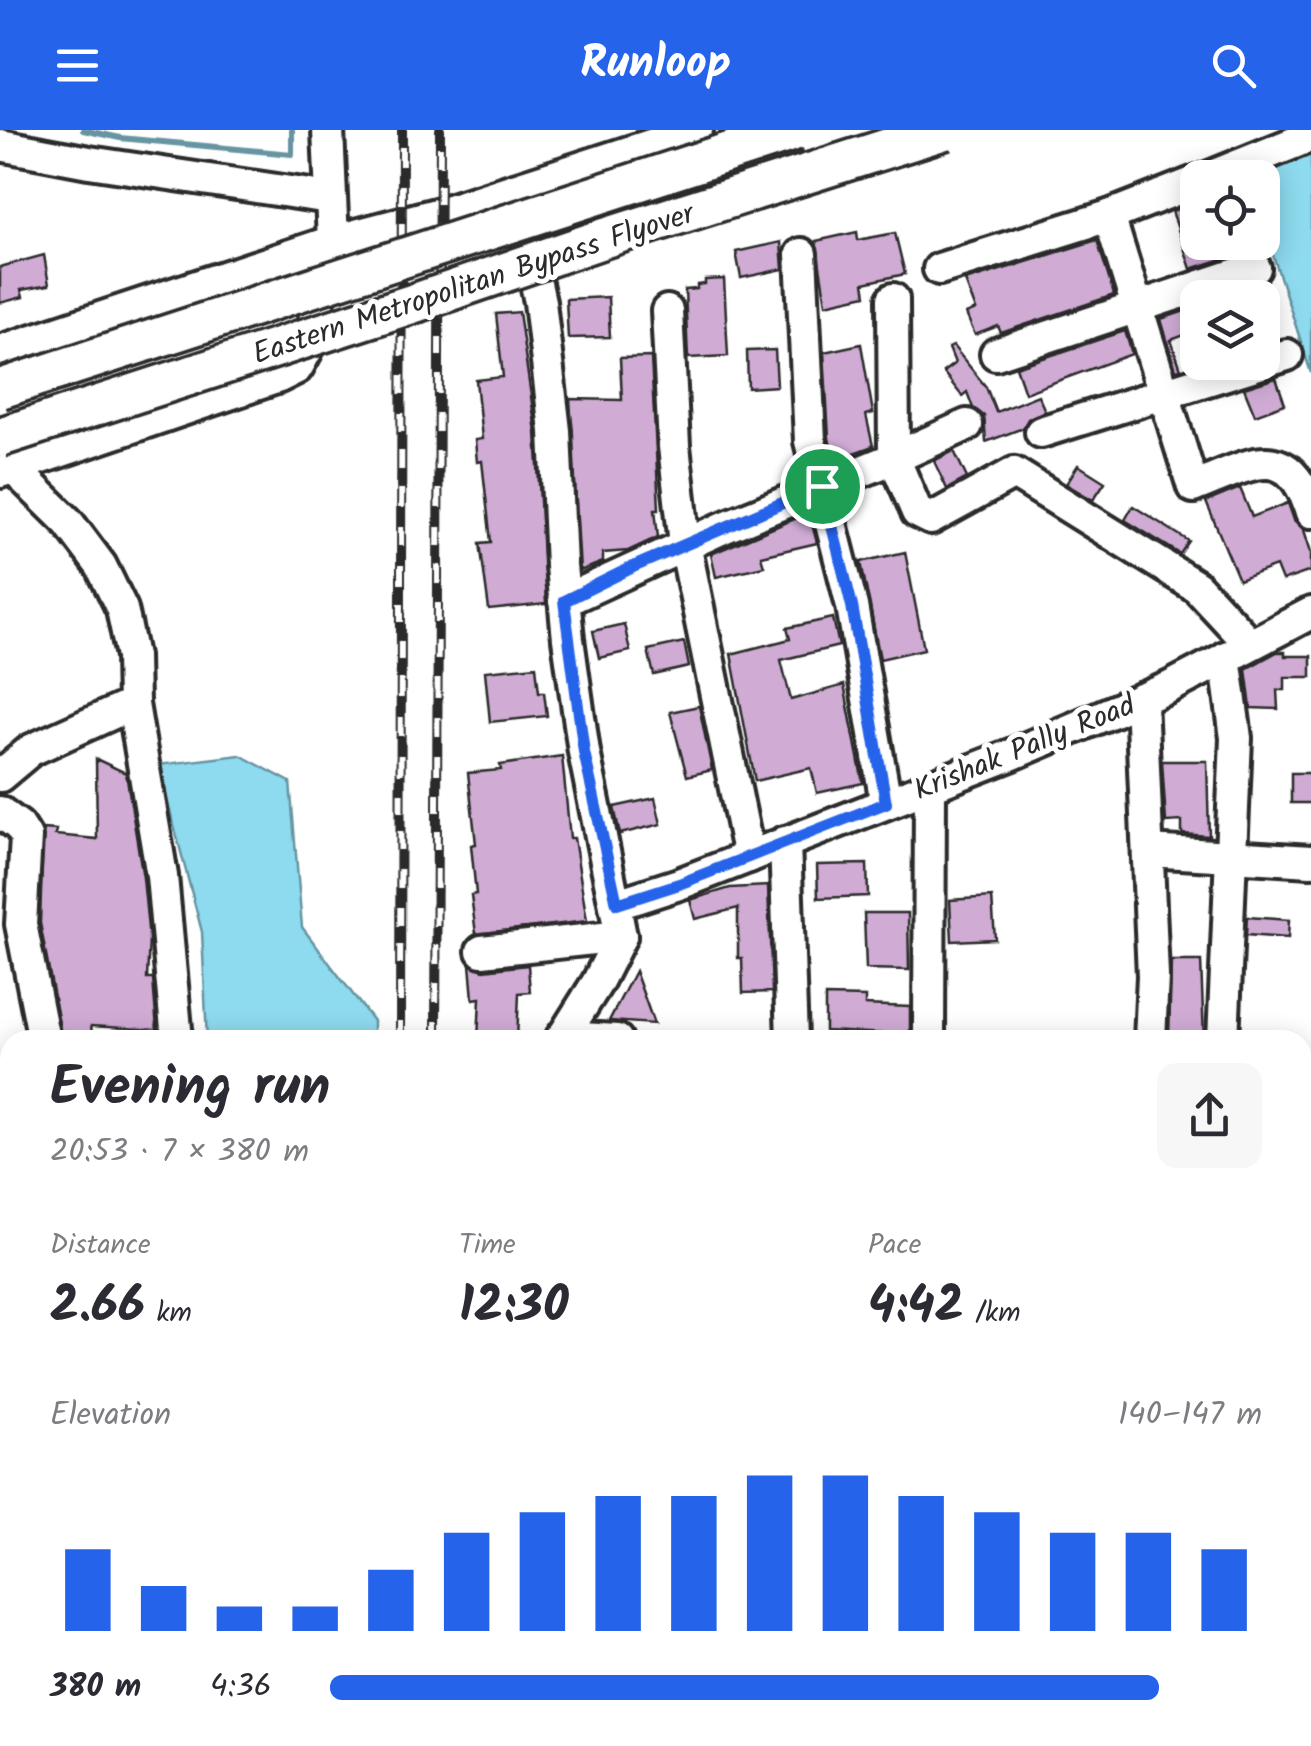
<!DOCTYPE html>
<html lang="en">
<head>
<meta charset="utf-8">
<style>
  body { margin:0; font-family:Kalam,sans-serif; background:#f7f7f7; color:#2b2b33; height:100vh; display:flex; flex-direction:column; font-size:38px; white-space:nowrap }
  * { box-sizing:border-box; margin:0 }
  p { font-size:32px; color:#7c7c81 }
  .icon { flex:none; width:55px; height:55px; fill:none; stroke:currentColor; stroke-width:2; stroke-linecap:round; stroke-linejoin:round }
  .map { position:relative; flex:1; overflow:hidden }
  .side { position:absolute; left:0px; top:900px; width:1312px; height:718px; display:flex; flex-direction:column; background:#fff; border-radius:30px 30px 0 0; box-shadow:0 5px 25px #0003 }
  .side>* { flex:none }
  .buttons { position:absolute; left:1180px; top:30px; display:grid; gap:20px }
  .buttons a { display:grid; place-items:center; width:100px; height:100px; border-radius:20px; background:#fff; box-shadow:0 5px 25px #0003; font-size:50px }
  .pin { position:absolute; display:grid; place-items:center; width:85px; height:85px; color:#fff; margin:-42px; border:5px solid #fff; border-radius:50%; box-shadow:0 2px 10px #0007 }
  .round { display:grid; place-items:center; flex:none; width:105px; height:105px; border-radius:20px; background:#f7f7f7 }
  .head { display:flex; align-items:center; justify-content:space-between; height:170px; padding:0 50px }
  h1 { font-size:55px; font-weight:800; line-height:75px }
  .figures { display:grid; grid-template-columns:repeat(3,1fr); gap:15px; height:170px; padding:10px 50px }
  .figures div { display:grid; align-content:center }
  .figures b { font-size:50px; font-weight:800 }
  .figures small { font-size:28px; font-weight:400 }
  .figures p { font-size:28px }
  .chart { height:280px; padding:20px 50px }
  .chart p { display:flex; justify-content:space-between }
  .chart svg { width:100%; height:180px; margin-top:10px; stroke:#2563eb; stroke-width:6 }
  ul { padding:0 50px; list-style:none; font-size:32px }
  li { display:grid; grid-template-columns:160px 120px 1fr; align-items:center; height:75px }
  li i { height:25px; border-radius:12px; background:#2563eb }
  header { display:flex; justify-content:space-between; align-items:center; height:130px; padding:0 50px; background:#2563eb; color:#fff; font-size:45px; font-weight:800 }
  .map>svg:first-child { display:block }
  .water { fill:#8edaef; stroke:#6694a1; stroke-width:2.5 }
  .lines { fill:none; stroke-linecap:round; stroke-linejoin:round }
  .stream { stroke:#6694a1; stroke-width:6 }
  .building { fill:#d0acd5; stroke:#2b2b2b; stroke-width:2.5 }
  .minor-casing { stroke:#2b2b2b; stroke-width:38 }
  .minor { stroke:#fff; stroke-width:30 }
  .rail-casing { stroke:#2b2b2b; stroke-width:10 }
  .rail { stroke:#fff; stroke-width:6; stroke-dasharray:19; stroke-linecap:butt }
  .major-bridge-casing { stroke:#2b2b2b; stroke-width:45; stroke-linecap:butt }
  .major-bridge { stroke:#fff; stroke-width:38 }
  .route-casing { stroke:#fff; stroke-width:20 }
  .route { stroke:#2563eb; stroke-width:12 }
  .labels { text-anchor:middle; stroke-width:10; stroke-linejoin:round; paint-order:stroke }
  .street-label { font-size:30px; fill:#2b2b2b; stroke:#fff }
</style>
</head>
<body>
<header><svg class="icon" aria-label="menu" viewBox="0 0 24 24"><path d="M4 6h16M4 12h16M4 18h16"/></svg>Runloop<svg class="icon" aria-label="search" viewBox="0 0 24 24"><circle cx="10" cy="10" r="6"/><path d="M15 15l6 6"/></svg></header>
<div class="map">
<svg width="1311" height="1616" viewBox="0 0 1311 1616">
  <rect width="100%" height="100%" fill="#fff"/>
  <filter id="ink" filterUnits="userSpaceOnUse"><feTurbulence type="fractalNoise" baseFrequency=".01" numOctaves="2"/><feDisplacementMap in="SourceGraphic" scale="20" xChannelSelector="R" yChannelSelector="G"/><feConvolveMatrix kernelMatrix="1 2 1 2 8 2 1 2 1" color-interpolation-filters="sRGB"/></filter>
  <g filter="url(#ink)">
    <g class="water">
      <path d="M1311,18V243L1263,94L1260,48L1268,33Z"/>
      <path d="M240,625L290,652L302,797L373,891V910H207L202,802L158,635Z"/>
      <path d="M0,1435L10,1437V1608H24V1616H0Z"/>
    </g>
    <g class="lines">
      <path class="stream" d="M83,0L120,8L292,24V0"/>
    </g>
    <g class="building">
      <path d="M1188,75L1198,112H1230L1235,125L1191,139L1172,81Z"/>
      <path d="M857,102L858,110L895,103L905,144L864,153L866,165L826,174L816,111Z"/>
      <path d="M1097,110L1114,165L1001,203L998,196L975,205L966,184L976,180L965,151Z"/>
      <path d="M781,112L783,139L741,148L736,122Z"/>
      <path d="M44,125L49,155L21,160L23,167L0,173V137Z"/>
      <path d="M724,149L728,226L688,228L685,160L697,159V155L705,154V150Z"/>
      <path d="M608,167L610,207L568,208L566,169Z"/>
      <path d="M1194,178L1198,200L1171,210L1181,239L1176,240L1161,189Z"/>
      <path d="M519,182L536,302L546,474L489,480L480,413L491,412L482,331L477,332L475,310L482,309L476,250L503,247L496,184Z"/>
      <path d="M1125,201L1132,224L1025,263L1016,237Z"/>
      <path d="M861,214L873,283L866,285L873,316L834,330L829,308L824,222Z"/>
      <path d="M953,216L986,257L996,282L1038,265L1045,281L1028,289L1023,298L986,312L984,286L973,278L967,262L962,266L943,242L955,233L949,218Z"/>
      <path d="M775,220L777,256L748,258L747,221Z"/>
      <path d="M651,227L659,379H655L658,407L628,421L603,423V432L580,441L570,269L622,270L620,228Z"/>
      <path d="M1276,248L1285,274L1255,285L1244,258Z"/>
      <path d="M954,321L967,348L947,359L934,331Z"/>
      <path d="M1078,335L1105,352L1093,370L1066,354Z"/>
      <path d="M1240,358L1252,387L1288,373L1294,390L1304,400L1311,422V441L1282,451L1276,436L1239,450L1206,372Z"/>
      <path d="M1133,376L1189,411L1180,424L1125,390Z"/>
      <path d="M809,383L817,413L761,426L764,436L716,447L711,424Z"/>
      <path d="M905,422L924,519L880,529L861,432Z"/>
      <path d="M833,488L839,516L781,530L791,570L844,555L863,653L817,663L811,638L755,651L731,524L790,509L787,498Z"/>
      <path d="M624,494L630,521L599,528L593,501Z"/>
      <path d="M684,512L689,537L654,545L648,520Z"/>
      <path d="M1277,522H1285V526H1311V547H1285V560H1277L1278,579L1251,578L1246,539Z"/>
      <path d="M536,536L539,562H544L547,586L490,592L485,541Z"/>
      <path d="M699,576L712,640L687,646L670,582Z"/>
      <path d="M562,626L570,708H574L587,791L476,804L471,765L476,764L471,715L476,714L468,643L501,640L500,635Z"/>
      <path d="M96,629L126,643L143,748L149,809L147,849H153L157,900L91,896L93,910H62L40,793L43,699L56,700L55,705L97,709Z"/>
      <path d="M1162,631H1207L1209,706L1182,704V691L1166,692Z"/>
      <rect x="1291" y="643" width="20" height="30"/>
      <path d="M655,668L661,694L620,704L614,677Z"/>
      <path d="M867,734L868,766L818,768L817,735Z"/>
      <path d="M768,756L772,862L743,863L742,828H738V778L695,789L690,770L730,758Z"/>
      <path d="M992,767L995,809L952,811L950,770Z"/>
      <path d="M864,783H908L909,840L866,839Z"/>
      <path d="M1247,787L1289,790L1288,808L1246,805Z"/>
      <path d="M1171,831H1201L1204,910H1169Z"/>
      <path d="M470,834L484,840L528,835L530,862L519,863L517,910H478L480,868L473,869Z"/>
      <path d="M635,841L654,894L609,891Z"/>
      <path d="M825,866L865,867V875L910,877V905L825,901Z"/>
    </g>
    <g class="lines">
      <defs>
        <g id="minor">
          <path d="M0,15L89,32L330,68"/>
          <path d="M1207,48L1311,6"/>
          <path d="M515,59L540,172L555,301L561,436L568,509L584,622L621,806L597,853L561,910"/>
          <path d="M1109,86L1193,357C1248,336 1289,306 1311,382"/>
          <path d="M801,124L810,311L852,476L886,673"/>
          <path d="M939,139L1109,86L1198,51"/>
          <path d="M667,181L674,316L685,414L749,727"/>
          <path d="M0,221L333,111L440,83L697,0"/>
          <path d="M996,224L1255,138"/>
          <path d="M967,295L894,328L917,382L931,389L1014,343L1197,457L1250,514"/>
          <path d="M1041,302L1287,225"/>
          <path d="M13,338L68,392L101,436L122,479L132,526L133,574L162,746L177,910"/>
          <path d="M0,342L279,247L297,238L307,220L333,111L328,0"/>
          <path d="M564,471L725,397L894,328L893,169"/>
          <path d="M1141,569L1153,846L1150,910"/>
          <path d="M0,646L31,620L133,574"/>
          <path d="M0,682L19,696L26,707L21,794L44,910"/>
          <path d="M785,712L792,910"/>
          <path d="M1148,721L1311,731"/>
          <path d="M617,774L679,754L1013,624L1170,557L1311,483"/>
          <path d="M482,821L621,806"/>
          <path d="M562,907L617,910"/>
          <path d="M929,910L930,656"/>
          <path d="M1223,910L1236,608L1225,527"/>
          <path d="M1302,941L1311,942"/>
          <path d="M1302,1124H1311"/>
          <path d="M0,1413H10"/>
          <path d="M1302,1533H1311"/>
          <path d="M510,1608V1616"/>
          <path d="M1100,1616L1101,1608"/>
        </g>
      </defs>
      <use href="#minor" class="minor-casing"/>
      <use href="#minor" class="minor"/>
      <defs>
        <g id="rail">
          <path d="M400,910L402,0"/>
          <path d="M436,910L440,0"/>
          <path d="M343,1616V1608"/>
          <path d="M400,1616V1608"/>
          <path d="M434,1616V1608"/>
        </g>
      </defs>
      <use href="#rail" class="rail-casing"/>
      <use href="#rail" class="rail"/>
      <defs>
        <g id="major-bridge">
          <path d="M0,259L797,0"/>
          <path d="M0,307L415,173L605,108L945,0"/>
        </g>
      </defs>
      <use href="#major-bridge" class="major-bridge-casing"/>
      <use href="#major-bridge" class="major-bridge"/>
    </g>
  </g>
  <g class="lines" filter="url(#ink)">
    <defs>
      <path id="route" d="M822,356L852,476L886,673L679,754L617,774L584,622L564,471L633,437Z"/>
    </defs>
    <use href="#route" class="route-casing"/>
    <use href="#route" class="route"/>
  </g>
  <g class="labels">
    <g class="street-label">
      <text transform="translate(473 153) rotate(-18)" y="10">Eastern Metropolitan Bypass Flyover</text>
      <text transform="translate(1024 617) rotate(-22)" y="10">Krishak Pally Road</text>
    </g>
  </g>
</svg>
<div class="buttons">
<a><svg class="icon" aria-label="locate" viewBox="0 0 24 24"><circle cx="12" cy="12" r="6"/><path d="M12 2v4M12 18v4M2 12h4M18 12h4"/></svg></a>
<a><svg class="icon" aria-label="layers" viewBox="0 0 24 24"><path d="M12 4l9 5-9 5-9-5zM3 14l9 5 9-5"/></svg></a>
</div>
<div class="pin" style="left:822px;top:356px;background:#1e9e55"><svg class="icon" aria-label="arrive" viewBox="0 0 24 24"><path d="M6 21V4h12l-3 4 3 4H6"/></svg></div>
<section class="side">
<div class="head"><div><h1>Evening run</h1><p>20:53 · 7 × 380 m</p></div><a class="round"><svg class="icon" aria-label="share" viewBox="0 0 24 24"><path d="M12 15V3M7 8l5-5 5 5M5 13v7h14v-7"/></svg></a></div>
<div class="figures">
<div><p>Distance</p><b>2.66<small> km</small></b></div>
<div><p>Time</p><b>12:30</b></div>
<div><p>Pace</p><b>4:42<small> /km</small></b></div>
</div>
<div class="chart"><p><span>Elevation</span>140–147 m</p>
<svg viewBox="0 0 160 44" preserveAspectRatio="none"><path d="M5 44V24M15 44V33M25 44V38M35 44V38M45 44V29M55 44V20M65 44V15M75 44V11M85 44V11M95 44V6M105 44V6M115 44V11M125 44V15M135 44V20M145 44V20M155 44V24"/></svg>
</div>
<ul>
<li><b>380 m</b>4:36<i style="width:89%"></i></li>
</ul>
</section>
</div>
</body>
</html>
